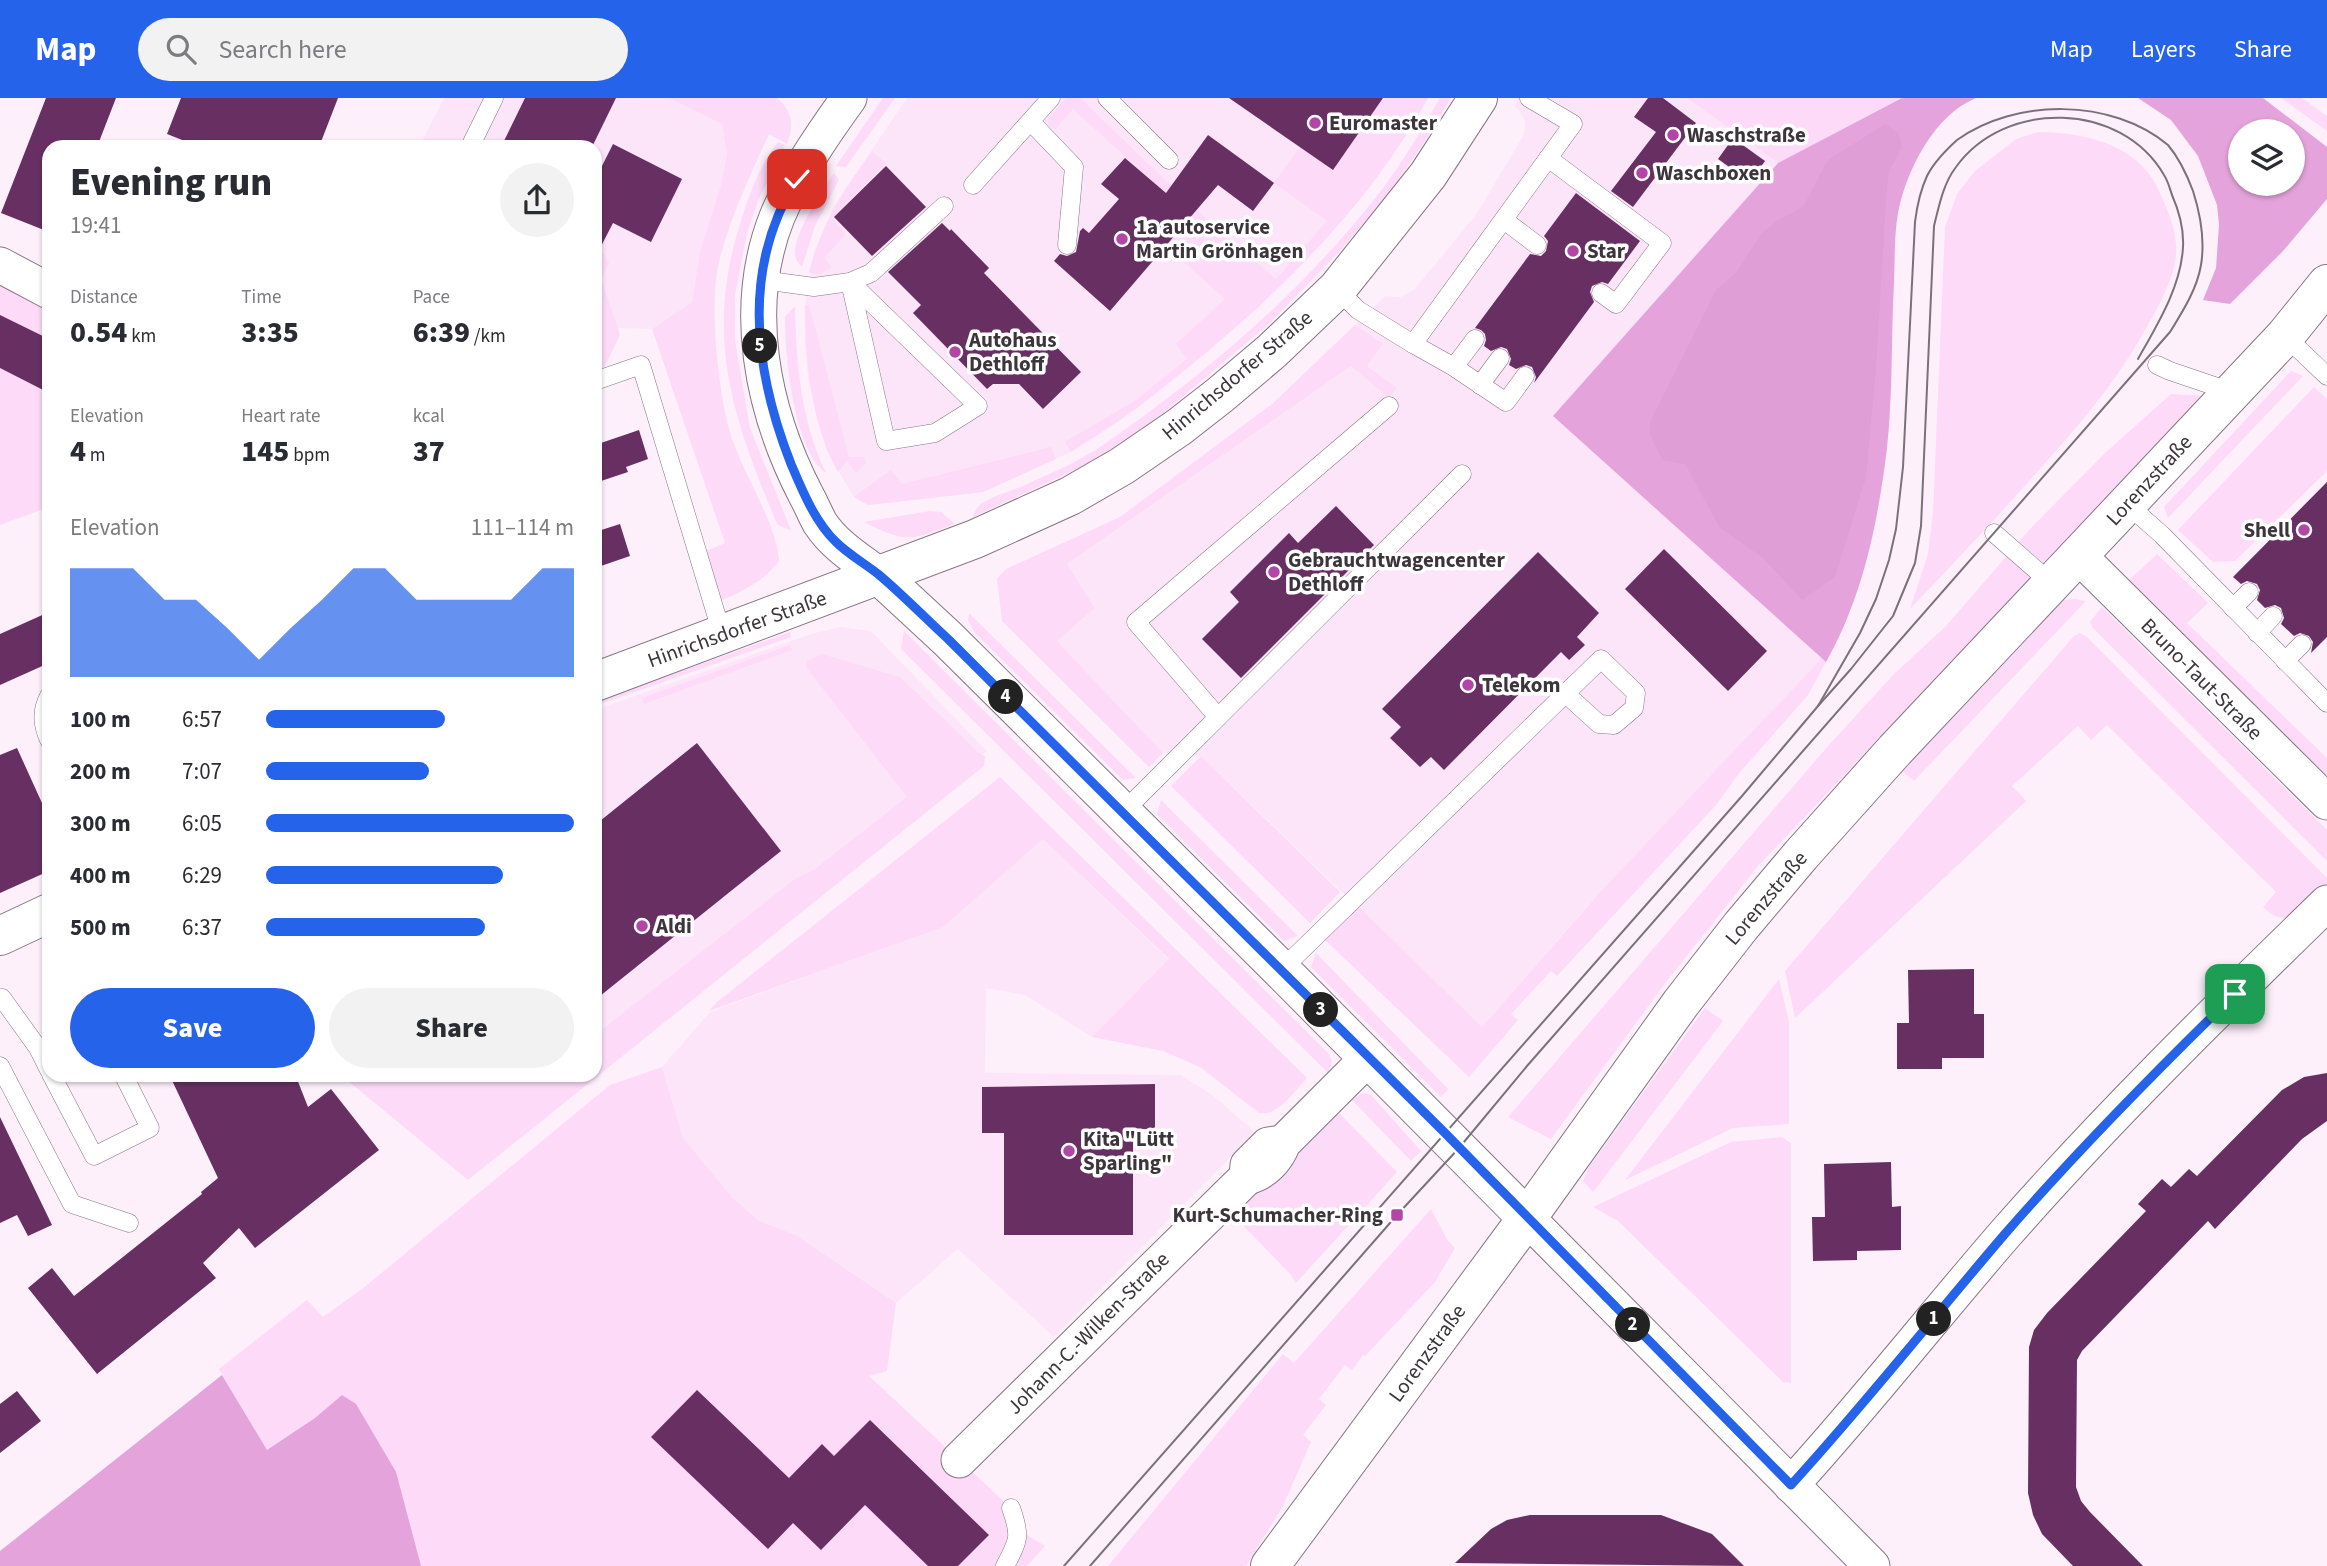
<!DOCTYPE html>
<html lang="en">
<head>
<meta charset="utf-8">
<style>
  body { margin:0; font-family:"Source Sans 3",sans-serif; background:#f2f2f3; color:#2b2b33; height:100vh; display:flex; flex-direction:column; font-size:26px; white-space:nowrap }
  * { box-sizing:border-box; margin:0 }
  p { font-size:23px; color:#7c7c81 }
  .icon { flex:none; width:38px; height:38px; fill:none; stroke:currentColor; stroke-width:2; stroke-linecap:round; stroke-linejoin:round }
  .map { position:relative; flex:1; overflow:hidden }
  .details { position:absolute; left:42px; top:42px; width:560px; height:942px; display:flex; flex-direction:column; background:#fff; border-radius:21px; box-shadow:0 2px 5px #0004 }
  .details>* { flex:none }
  .buttons { position:absolute; left:2228px; top:21px; display:grid; gap:14px }
  .buttons a { display:grid; place-items:center; width:77px; height:77px; border-radius:50%; background:#fff; box-shadow:0 2px 5px #0004; font-size:35px }
  .pin { position:absolute; display:grid; place-items:center; width:60px; height:60px; color:#fff; margin:-30px; border-radius:14px; box-shadow:0 4px 10px #0006 }
  .km { position:absolute; width:35px; height:35px; margin:-18px; border-radius:50%; background:#222; color:#fff; font-size:19px; line-height:35px; text-align:center }
  .round { display:grid; place-items:center; flex:none; width:74px; height:74px; border-radius:37px; background:#f2f2f3 }
  .head { display:flex; align-items:center; justify-content:space-between; height:119px; padding:0 28px }
  h1 { font-size:38px; font-weight:800; line-height:52px }
  .metrics { display:grid; grid-template-columns:repeat(3,1fr); gap:10px; height:119px; padding:7px 28px }
  .metrics div { display:grid; align-content:center }
  .metrics b { font-size:30px; font-weight:800 }
  .metrics small { font-size:19px; font-weight:400 }
  .metrics p { font-size:19px }
  .chart { height:196px; padding:14px 28px }
  .chart p { display:flex; justify-content:space-between }
  .chart svg { width:100%; height:126px; margin-top:7px; fill:#2563eb; opacity:.7 }
  .button { display:flex; gap:14px; margin-top:auto; padding:14px 28px }
  .button a { flex:1; height:80px; border-radius:42px; background:#2563eb; color:#fff; font-size:28px; font-weight:800; line-height:80px; text-align:center }
  .button a+a { background:#f2f2f3; color:#2b2b33 }
  ul { padding:0 28px; list-style:none; font-size:23px }
  li { display:grid; grid-template-columns:112px 84px 1fr; align-items:center; height:52px }
  li i { height:18px; border-radius:9px; background:#2563eb }
  header { display:flex; align-items:center; gap:42px; box-sizing:border-box; height:98px; padding:0 35px; background:#2563eb; color:#fff }
  header strong { font-size:33px }
  nav { display:flex; gap:38px; margin-inline-start:auto; font-size:24px }
  .search { width:490px; height:63px; background:#f2f2f3; display:flex; align-items:center; gap:18px; box-sizing:border-box; padding:0 24px; border-radius:38px; color:#7c7c81; font-size:26px }
  .map>svg:first-child { display:block }
  .built { fill:#fce5f8 }
  .green { fill:#fddaf7 }
  .forest { fill:#e5a3db; fill-rule:evenodd }
  .water { fill:#df9ed6 }
  .building { fill:#683062 }
  .lines { fill:none; stroke-linecap:round; stroke-linejoin:round }
  .service-casing { stroke:#857682; stroke-width:19 }
  .minor-casing { stroke:#857682; stroke-width:37 }
  .tertiary-casing { stroke:#857682; stroke-width:40 }
  .service { stroke:#fff; stroke-width:18 }
  .minor { stroke:#fff; stroke-width:35 }
  .tertiary { stroke:#fff; stroke-width:38 }
  .tram { stroke:#7b7279; stroke-width:2 }
  .route-casing { stroke:#fff; stroke-width:14 }
  .route { stroke:#2563eb; stroke-width:9 }
  .poi-dot { fill:#b146a7; stroke:#fff; stroke-width:2.5 }
  .labels { text-anchor:middle; stroke-width:7; stroke-linejoin:round; paint-order:stroke }
  .poi-label { font-size:21px; font-weight:bold; fill:#3c353b; stroke:#fff; text-anchor:start }
  .street-label { font-size:21px; fill:#3c353b; stroke:#fff }
</style>
</head>
<body>
<header>
<strong>Map</strong>
<div class="search"><svg class="icon" aria-label="search" viewBox="0 0 24 24"><circle cx="10" cy="10" r="6"/><path d="M15 15l6 6"/></svg>Search here</div>
<nav><a>Map</a><a>Layers</a><a>Share</a></nav>
</header>
<div class="map">
<svg width="2327" height="1468" viewBox="0 0 2327 1468">
  <rect width="100%" height="100%" fill="#fdf0fb"/>
  <g class="built">
    <path d="M444,0H669L722,26L727,56L721,87L700,153L692,204L652,231L618,230L598,257L595,258V49H419Z"/>
    <path d="M907,0H1428L1414,26L1370,89L1322,144L1258,210L1140,308L1071,354L983,394L868,407L854,399L827,354L809,286L805,250V207L814,154L833,109Z"/>
    <path d="M1519,0H1687L1778,65L1553,318L1822,560L1583,813L1482,929L1201,658L1163,655L1057,543L1095,510L1067,466L1351,268L1389,300L1397,290L1367,268L1383,246L1355,227L1385,198L1401,199L1414,192L1478,114L1524,36L1525,23L1518,11L1514,9Z"/>
    <path d="M840,529L871,533L987,653L595,963V612L811,536Z"/>
    <path d="M1043,741L1169,862L1092,939L1025,897L986,890L985,975L1181,977L1211,996L1255,1034L1054,1239L958,1151L896,1205L796,1137L759,1123L733,1100L683,1040L662,969L710,914L943,828Z"/>
  </g>
  <g class="green">
    <path d="M669,0H777C793,14 794,27 787,46L769,36C751,76 731,117 720,160C708,203 718,291 730,334C742,376 776,422 779,463C761,486 739,495 713,506L699,456L725,445L652,231L692,204L700,153L721,87L727,56L722,26Z"/>
    <path d="M883,0H895L846,69L836,68Z"/>
    <path d="M1066,0H1080L1197,113L1276,181L1327,123L1274,85L1300,49L1333,72L1383,0H1428C1361,123 1251,222 1142,306C1119,324 1094,339 1071,354L1065,344L1136,302L1187,261L1176,246L1225,201L1166,148L1191,118L1073,11L1056,31L1051,30L1048,25L1049,20Z"/>
    <path d="M1440,0H1451L1426,42L1390,94L1339,154L1271,224L1161,317L1092,364L973,419C975,411 979,406 986,403C998,396 1013,393 1025,387C1049,376 1075,365 1097,351C1203,279 1305,192 1383,90C1404,62 1422,31 1440,0Z"/>
    <path d="M1687,0H1902L1778,65Z"/>
    <path d="M2281,0H2302L2327,18V33Z"/>
    <path d="M2038,34C2084,34 2140,47 2159,93C2169,115 2180,139 2175,164C2170,189 2157,211 2145,232C2113,290 2073,334 2029,383C1990,427 1950,469 1910,511L1928,456L1933,415L1945,129L1957,96L1975,73L2016,41Z"/>
    <path d="M778,44L785,47L758,103L747,135L735,197V243L750,330L791,432L784,430L777,426C733,320 704,240 740,126C749,97 759,68 778,44Z"/>
    <path d="M872,54L886,65L831,120L846,136L824,160L832,170L818,176L809,174C822,126 843,93 872,54Z"/>
    <path d="M834,75L839,82L815,128L802,169C798,165 794,160 795,154C795,134 822,92 834,75Z"/>
    <path d="M600,150L609,165L601,181L620,237L604,270L595,273V160Z"/>
    <path d="M0,167L49,193V241L0,217Z"/>
    <path d="M805,207H809L849,359H864L866,365L856,375L847,363L838,374C810,323 806,264 805,207Z"/>
    <path d="M795,208C796,265 801,323 826,375C793,351 785,257 785,219Z"/>
    <path d="M1355,227L1383,246L1367,268L1397,290L1389,300L1351,268L1067,466L1095,510L1057,543L1163,655L1149,669L1002,523L997,481L1006,471L1120,419L1272,306Z"/>
    <path d="M0,270L49,295V409L0,427Z"/>
    <path d="M2291,273L2303,278L2168,420L2164,409Z"/>
    <path d="M2314,289L2327,301V373L2235,463L2213,464L2178,432Z"/>
    <path d="M2171,296L2203,298L1758,768L1666,884L1551,1041L1508,1019L1829,647L1893,577L1946,528L2031,430L2104,356Z"/>
    <path d="M1051,349L1056,361L983,394L868,407L854,399L891,372L902,386Z"/>
    <path d="M930,413L941,414L955,426C910,442 908,446 864,424Z"/>
    <path d="M2157,456L2208,505L2187,525L2327,660V691L2125,486Z"/>
    <path d="M2075,501L2086,503L1914,683L1899,670L2062,502Z"/>
    <path d="M2102,509L2327,732V763L2093,530L2090,524Z"/>
    <path d="M969,515L975,521L1136,680L1123,682L975,535L968,522Z"/>
    <path d="M904,533L1329,956L1332,964L1328,975L901,551Z"/>
    <path d="M790,534L791,539L595,608V604Z"/>
    <path d="M2080,535L2087,539L2327,780V787C2307,807 2290,836 2263,809L2276,794L2107,627L2091,642L2078,628L2012,688L2026,703L1795,920L1785,873L2074,538Z"/>
    <path d="M790,547L792,552L644,606L642,600Z"/>
    <path d="M822,556L900,579L979,655L985,658L984,668L468,1082L347,982L358,976H595V937L795,781L815,771L907,699L806,569L807,563Z"/>
    <path d="M1822,560L1826,564L1808,597L1740,674L1716,707L1557,878L1551,873L1511,916L1518,922L1469,979L1324,841L1357,807L1482,929L1603,791Z"/>
    <path d="M1201,658L1340,794L1310,825L1171,688Z"/>
    <path d="M1000,679L1307,980C1295,992 1278,1019 1259,1015L1200,969L1163,953L1092,939L1169,861L1043,741L943,829L709,913L717,904Z"/>
    <path d="M1161,702L1298,838L1284,843L1157,716Z"/>
    <path d="M1316,855L1448,991L1441,999L1311,869Z"/>
    <path d="M1779,881L1789,924V1026L1733,1030L1625,1082Z"/>
    <path d="M1705,910L1723,923L1593,1094L1583,1083L1588,1070Z"/>
    <path d="M662,969L683,1040L733,1100L759,1123L796,1137L896,1205L887,1273L869,1278L1011,1410L1019,1432L1045,1448L1027,1468H421L342,1297L315,1320L267,1353L219,1271L307,1202L323,1219L362,1191L610,987Z"/>
    <path d="M1362,995L1371,997L1421,1053L1411,1063L1352,1002Z"/>
    <path d="M1334,1010L1397,1074L1296,1185L1291,1177L1231,1115Z"/>
    <path d="M1782,1039L1791,1045V1285L1783,1284L1618,1123L1593,1109L1731,1044Z"/>
    <path d="M1431,1111L1448,1143L1455,1150L1435,1184L1365,1258L1363,1257L1352,1272L1345,1267L1319,1301L1326,1307L1303,1337L1311,1344L1282,1410L1246,1468H1108L1283,1256L1294,1265Z"/>
  </g>
  <g class="forest">
    <path d="M1902,0H1976C1934,17 1906,73 1898,115C1894,138 1895,162 1894,185C1891,238 1893,297 1887,350C1878,424 1863,499 1826,564L1553,318L1778,65Z"/>
    <path d="M2138,0H2263L2327,49V101L2283,153L2230,206L2203,202L2216,170L2219,127L2217,107L2198,58L2171,22ZM2240,33H2292V86H2240Z"/>
    <path d="M222,1277L267,1352L315,1320L342,1297L356,1306L396,1374L421,1468H0V1453Z"/>
  </g>
  <path class="water" d="M1885,26L1899,35L1902,50L1889,73L1886,102L1876,270L1866,379L1835,479L1802,502L1762,459L1720,430L1685,366L1662,362L1650,337V324L1716,192L1736,175L1761,136L1777,123L1803,109L1828,62Z"/>
  <g class="building">
    <path d="M46,0H116L97,49H49V134L1,115Z"/>
    <path d="M181,0H338L319,49H200L167,36Z"/>
    <path d="M525,0H616L592,49H501Z"/>
    <path d="M1229,0H1383L1333,72Z"/>
    <path d="M1648,0H1663L1696,25L1633,109L1611,93L1656,34L1634,19Z"/>
    <path d="M1208,37L1274,85L1253,113L1218,87L1110,213L1054,163L1060,156L1067,158L1076,154L1080,133L1083,130L1089,135L1119,101L1101,86L1125,60L1166,95Z"/>
    <path d="M1733,40L1765,63L1750,84L1718,61Z"/>
    <path d="M613,46L682,81L651,144L613,125L595,160V82Z"/>
    <path d="M886,68L926,109L872,158L834,119Z"/>
    <path d="M1576,95L1640,143L1608,186L1602,184L1592,188L1590,194L1594,204L1534,285L1536,279L1532,269L1526,267L1516,271L1509,267L1511,261L1507,251L1501,249L1491,253L1484,248L1486,242L1485,236L1481,232L1475,230L1530,156L1541,158L1546,153L1548,143L1544,138Z"/>
    <path d="M942,125L950,133L951,131L989,170L984,175L1081,274L1043,311L1019,286H993L987,291L913,215L921,207L888,174Z"/>
    <path d="M0,217L49,241V295L0,270Z"/>
    <path d="M639,332L648,361L626,369L628,374L595,385V347Z"/>
    <path d="M2327,384V539L2311,555L2313,544L2309,538L2300,535L2294,538L2281,526L2284,520L2281,510L2275,507L2265,510L2257,502L2260,492L2257,486L2247,483L2241,486L2233,479Z"/>
    <path d="M1336,408L1374,447L1241,580L1202,541L1239,504L1230,494L1289,435L1298,445Z"/>
    <path d="M620,426L630,458L595,470V434Z"/>
    <path d="M1664,451L1767,553L1728,593L1625,491Z"/>
    <path d="M1538,454L1599,515L1577,539L1585,547L1569,562L1561,554L1444,672L1431,659L1420,669L1390,640L1401,629L1382,611Z"/>
    <path d="M49,514V565L0,587V536Z"/>
    <path d="M697,645L781,753L595,902V727Z"/>
    <path d="M17,650L42,705L49,702V773L0,795V657Z"/>
    <path d="M1974,871V916H1984V960H1942V971H1897V925H1909L1908,872Z"/>
    <path d="M2327,975V1023L2302,1041L2215,1131L2208,1123L2082,1253L2077,1262L2076,1389L2081,1403L2090,1414L2143,1468H2073L2042,1436L2033,1417L2028,1395L2029,1249L2034,1232L2047,1215L2146,1113L2138,1106L2162,1081L2171,1089L2189,1071L2197,1078L2282,992L2304,979Z"/>
    <path d="M169,976H295L308,1009L331,991L379,1052L255,1150L239,1130L203,1165L216,1180L97,1276L28,1190L52,1170L74,1198L202,1096L201,1094L218,1080Z"/>
    <path d="M1155,986V1031H1133V1137H1004V1035H982V989Z"/>
    <path d="M0,1019L52,1127L28,1138L17,1117L0,1125Z"/>
    <path d="M1891,1064L1892,1109L1901,1108V1152L1857,1153V1162L1813,1163L1812,1119H1825L1824,1066Z"/>
    <path d="M697,1292L789,1380L822,1346L834,1358L870,1322L989,1437L958,1468H928L865,1407L821,1452L793,1425L768,1451L651,1339Z"/>
    <path d="M17,1293L41,1323L0,1355V1306Z"/>
    <path d="M1530,1417H1661L1712,1436L1744,1468L1455,1465L1491,1431L1507,1422Z"/>
  </g>
  <g class="lines">
    <defs>
      <g id="service">
        <path d="M1107,0L1169,62"/>
        <path d="M1031,24L1074,69L1067,147"/>
        <path d="M470,49L494,0"/>
        <path d="M1548,60L1662,145L1616,206L1601,195"/>
        <path d="M973,87L1051,0"/>
        <path d="M1504,122L1537,147"/>
        <path d="M762,182L814,189L850,184L871,175L944,108"/>
        <path d="M850,184L978,308L935,335L886,343Z"/>
        <path d="M1337,191L1358,212L1413,246L1573,26L1529,0"/>
        <path d="M2285,238L2327,278"/>
        <path d="M1413,246L1454,269L1506,304L1525,278"/>
        <path d="M2157,267L2170,273L2232,294"/>
        <path d="M1454,269L1475,241"/>
        <path d="M595,283L641,267L722,536"/>
        <path d="M1480,287L1500,260"/>
        <path d="M2127,406L2162,437L2327,605"/>
        <path d="M1994,435L2051,485"/>
        <path d="M2233,510L2249,494"/>
        <path d="M2257,535L2273,518"/>
        <path d="M2285,563L2302,546"/>
        <path d="M49,598C41,613 42,626 49,642"/>
        <path d="M1218,619L1136,524L1389,308"/>
        <path d="M1122,715L1462,376"/>
        <path d="M1281,872L1601,561L1636,595L1634,610L1614,627L1599,626L1566,596"/>
        <path d="M2,900L38,950L49,972"/>
        <path d="M0,968L72,1106L129,1125"/>
        <path d="M51,976L94,1058L150,1030L123,976"/>
        <path d="M1005,1468C1019,1442 1021,1438 1011,1410"/>
      </g>
      <g id="minor">
        <path d="M849,0C823,36 794,78 777,119C741,210 762,312 806,397C811,406 815,416 820,425C835,448 859,462 880,478"/>
        <path d="M0,167L49,193"/>
        <path d="M2078,457L2327,704"/>
        <path d="M1283,1045L1268,1047L1248,1067L1247,1079C1264,1075 1277,1061 1283,1045L1369,959"/>
        <path d="M1527,1120L1872,1468"/>
        <path d="M959,1362L1247,1079"/>
        <path d="M1791,1387C1865,1306 1933,1219 2005,1136C2106,1021 2217,912 2327,805"/>
      </g>
      <g id="tertiary">
        <path d="M880,478L948,541L1281,872L1527,1120"/>
        <path d="M595,584L975,441L1070,398L1122,368L1179,329L1220,297L1272,253L1337,191L1428,77L1478,0"/>
        <path d="M0,838L49,815"/>
        <path d="M1270,1468L1527,1120L1681,905L1741,828L1801,757L1895,652L2285,238L2327,186"/>
      </g>
    </defs>
    <use href="#service" class="service-casing"/>
    <use href="#minor" class="minor-casing"/>
    <use href="#tertiary" class="tertiary-casing"/>
    <use href="#service" class="service"/>
    <use href="#minor" class="minor"/>
    <use href="#tertiary" class="tertiary"/>
    <g class="tram">
      <path d="M1064,1468L1742,698L1818,608L1851,571L1893,518L1915,465L1921,428L1934,128C1939,108 1943,86 1956,69C2005,1 2121,3 2164,77C2168,83 2170,91 2172,97C2179,113 2184,131 2183,149C2181,189 2157,227 2138,261"/>
      <path d="M1090,1468L1397,1117L1459,1050L1527,968L2170,234C2183,213 2197,191 2201,167C2205,143 2200,115 2193,93C2187,77 2179,60 2168,47C2112,0 2015,0 1957,42C1946,52 1934,64 1927,78C1920,93 1917,108 1915,124L1903,369L1896,431L1889,462L1876,501L1860,535L1818,608"/>
    </g>
  </g>
  <g class="lines">
    <defs>
      <path id="route" d="M797,81C791,93 783,105 778,118C744,200 760,287 791,366C802,392 815,424 836,444C848,456 864,465 878,476C902,496 925,520 948,541L1445,1035L1791,1387C1865,1306 1933,1220 2004,1137C2077,1053 2156,973 2235,896"/>
    </defs>
    <use href="#route" class="route-casing"/>
    <use href="#route" class="route"/>
  </g>
  <g class="poi-dot">
    <circle cx="1315" cy="25" r="7"/>
    <circle cx="1673" cy="37" r="7"/>
    <circle cx="1642" cy="75" r="7"/>
    <circle cx="1122" cy="141" r="7"/>
    <circle cx="1573" cy="153" r="7"/>
    <circle cx="955" cy="254" r="7"/>
    <circle cx="2304" cy="432" r="7"/>
    <circle cx="1274" cy="474" r="7"/>
    <circle cx="1468" cy="587" r="7"/>
    <circle cx="642" cy="828" r="7"/>
    <circle cx="1069" cy="1053" r="7"/>
    <rect x="1390" y="1110" width="14" height="14" rx="3.5"/>
  </g>
  <g class="labels">
    <g class="poi-label">
      <text x="1329" y="32">Euromaster</text>
      <text x="1687" y="44">Waschstraße</text>
      <text x="1656" y="82">Waschboxen</text>
      <text x="1136" y="136">1a autoservice<tspan x="1136" dy="24">Martin Grönhagen</tspan></text>
      <text x="1587" y="160">Star</text>
      <text x="969" y="249">Autohaus<tspan x="969" dy="24">Dethloff</tspan></text>
      <text x="2290" y="439" text-anchor="end">Shell</text>
      <text x="1288" y="469">Gebrauchtwagencenter<tspan x="1288" dy="24">Dethloff</tspan></text>
      <text x="1482" y="594">Telekom</text>
      <text x="656" y="835">Aldi</text>
      <text x="1083" y="1048">Kita "Lütt<tspan x="1083" dy="24">Sparling"</tspan></text>
      <text x="1383" y="1124" text-anchor="end">Kurt-Schumacher-Ring</text>
    </g>
    <g class="street-label">
      <text transform="translate(1237 277) rotate(-40)" y="7">Hinrichsdorfer Straße</text>
      <text transform="translate(2149 382) rotate(-47)" y="7">Lorenzstraße</text>
      <text transform="translate(737 531) rotate(-20)" y="7">Hinrichsdorfer Straße</text>
      <text transform="translate(2202 581) rotate(45)" y="7">Bruno-Taut-Straße</text>
      <text transform="translate(1766 800) rotate(-50)" y="7">Lorenzstraße</text>
      <text transform="translate(1088 1235) rotate(-45)" y="7">Johann-C.-Wilken-Straße</text>
      <text transform="translate(1427 1255) rotate(-54)" y="7">Lorenzstraße</text>
    </g>
  </g>
</svg>
<div class="buttons">
<a><svg class="icon" aria-label="layers" viewBox="0 0 24 24"><path d="M12 4l9 5-9 5-9-5zM3 14l9 5 9-5"/></svg></a>
</div>
<div class="pin" style="left:2235px;top:896px;background:#1e9e55"><svg class="icon" aria-label="arrive" viewBox="0 0 24 24"><path d="M6 21V4h12l-3 4 3 4H6"/></svg></div>
<div class="pin" style="left:797px;top:81px;background:#d93025"><svg class="icon" aria-label="check" viewBox="0 0 24 24"><path d="M5 12l5 5 9-10"/></svg></div>
<b class="km" style="left:1934px;top:1221px">1</b>
<b class="km" style="left:1633px;top:1227px">2</b>
<b class="km" style="left:1321px;top:912px">3</b>
<b class="km" style="left:1006px;top:599px">4</b>
<b class="km" style="left:760px;top:248px">5</b>
<section class="details">
<div class="head"><div><h1>Evening run</h1><p>19:41</p></div><a class="round"><svg class="icon" aria-label="share" viewBox="0 0 24 24"><path d="M12 15V3M7 8l5-5 5 5M5 13v7h14v-7"/></svg></a></div>
<div class="metrics">
<div><p>Distance</p><b>0.54<small> km</small></b></div>
<div><p>Time</p><b>3:35</b></div>
<div><p>Pace</p><b>6:39<small> /km</small></b></div>
</div>
<div class="metrics">
<div><p>Elevation</p><b>4<small> m</small></b></div>
<div><p>Heart rate</p><b>145<small> bpm</small></b></div>
<div><p>kcal</p><b>37</b></div>
</div>
<div class="chart"><p><span>Elevation</span>111–114 m</p>
<svg viewBox="0 0 160 44" preserveAspectRatio="none"><path d="M0 44V6L10 6L20 6L30 17L40 17L50 27L60 38L70 27L80 17L90 6L100 6L110 17L120 17L130 17L140 17L150 6L160 6V44z"/></svg>
</div>
<ul>
<li><b>100 m</b>6:57<i style="width:58%"></i></li>
<li><b>200 m</b>7:07<i style="width:53%"></i></li>
<li><b>300 m</b>6:05<i style="width:100%"></i></li>
<li><b>400 m</b>6:29<i style="width:77%"></i></li>
<li><b>500 m</b>6:37<i style="width:71%"></i></li>
</ul>
<div class="button"><a>Save</a><a>Share</a></div>
</section>
</div>
</body>
</html>
